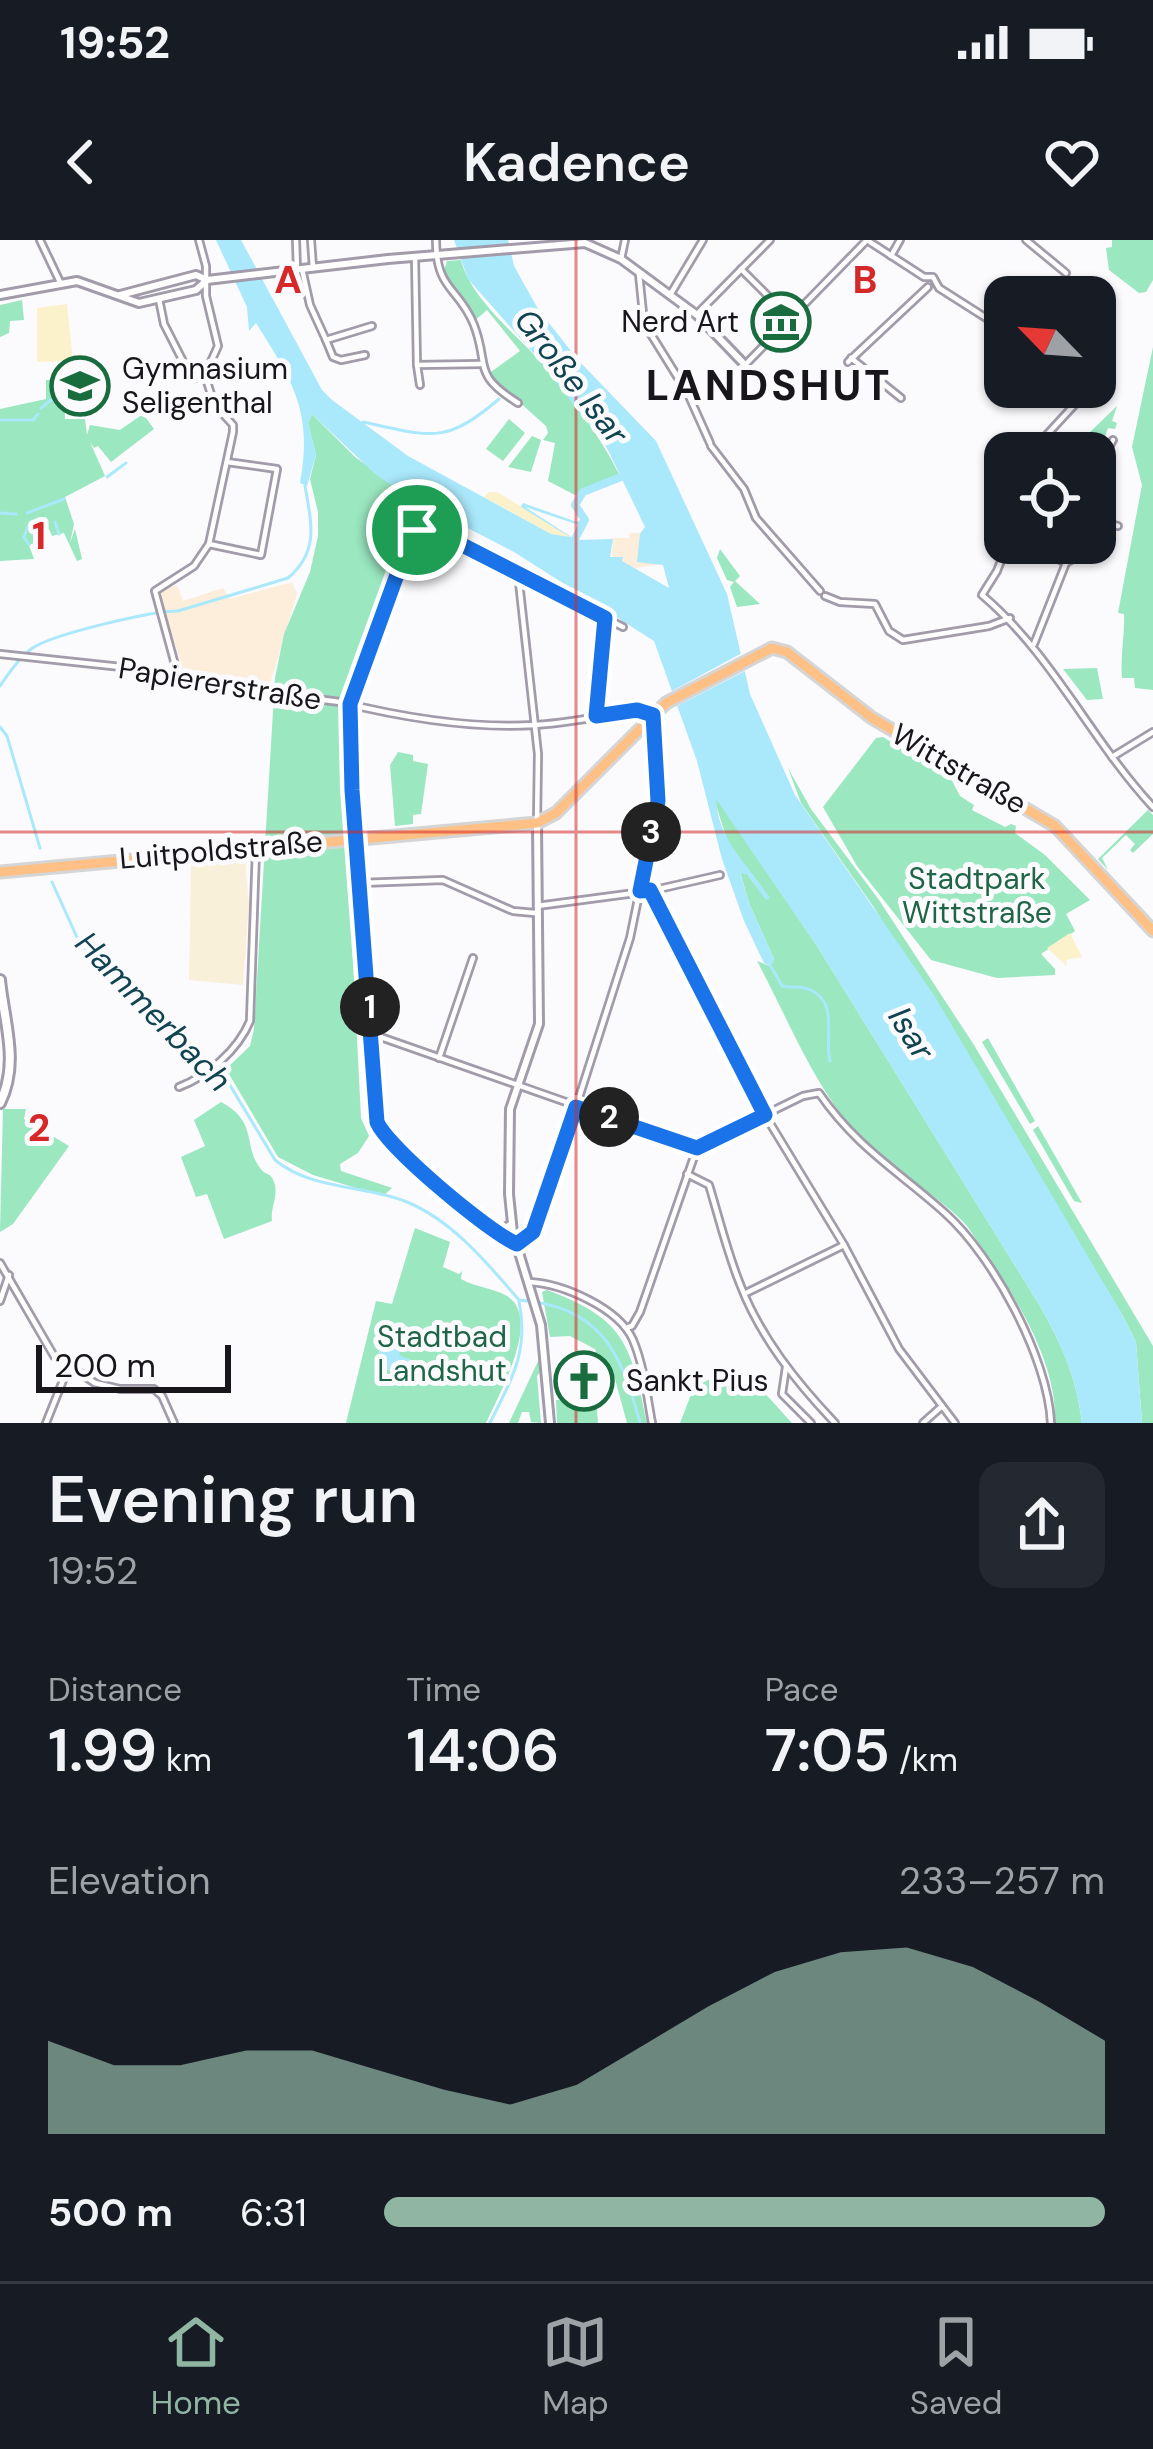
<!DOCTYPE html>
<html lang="en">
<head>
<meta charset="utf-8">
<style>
  body { margin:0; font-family:"DM Sans",sans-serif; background:#242831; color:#f1f3f6; height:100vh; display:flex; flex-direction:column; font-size:45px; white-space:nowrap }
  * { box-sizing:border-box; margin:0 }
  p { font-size:39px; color:#9ea1a6 }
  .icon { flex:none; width:66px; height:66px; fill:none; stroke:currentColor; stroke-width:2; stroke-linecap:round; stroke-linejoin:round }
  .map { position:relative; height:1183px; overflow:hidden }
  .drawer { display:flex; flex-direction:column; background:#171b24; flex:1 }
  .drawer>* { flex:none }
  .needle { width:78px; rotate:295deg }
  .tools { position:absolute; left:984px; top:36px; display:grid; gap:24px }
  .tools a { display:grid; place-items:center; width:132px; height:132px; border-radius:24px; background:#171b24; box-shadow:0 3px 9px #0004; font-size:60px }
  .scale { position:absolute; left:36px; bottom:30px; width:195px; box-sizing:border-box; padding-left:12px; border:6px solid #18161b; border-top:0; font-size:33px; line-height:42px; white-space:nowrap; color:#18161b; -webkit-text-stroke:9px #fbfafd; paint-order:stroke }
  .pin { position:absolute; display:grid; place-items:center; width:102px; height:102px; color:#fff; margin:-51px; border:6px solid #fff; border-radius:50%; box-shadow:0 3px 12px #0007 }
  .km { position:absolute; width:60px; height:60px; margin:-30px; border-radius:50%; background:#222; color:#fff; font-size:33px; line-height:60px; text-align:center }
  .round { display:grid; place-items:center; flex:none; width:126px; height:126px; border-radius:24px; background:#242831 }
  .overview { display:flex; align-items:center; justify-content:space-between; height:204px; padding:0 48px }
  h1 { font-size:66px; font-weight:600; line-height:90px }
  .figures { display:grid; grid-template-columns:repeat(3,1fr); gap:18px; height:204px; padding:12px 48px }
  .figures div { display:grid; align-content:center }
  .figures b { font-size:60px; font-weight:600 }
  .figures small { font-size:33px; font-weight:400 }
  .figures p { font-size:33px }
  .chart { height:336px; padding:24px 48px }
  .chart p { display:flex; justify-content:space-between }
  .chart svg { width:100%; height:216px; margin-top:12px; fill:#90b6a3; opacity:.7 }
  ul { padding:0 48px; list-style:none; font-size:39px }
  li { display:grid; grid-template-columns:192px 144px 1fr; align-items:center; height:90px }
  li i { height:30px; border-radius:15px; background:#90b6a3 }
  .status { display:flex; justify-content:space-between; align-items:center; height:84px; padding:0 60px; background:#171b24; direction:ltr }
  .status svg { height:33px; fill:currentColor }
  header { display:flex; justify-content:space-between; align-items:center; height:156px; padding:0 48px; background:#171b24; font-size:54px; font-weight:600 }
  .dock { display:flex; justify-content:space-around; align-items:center; height:168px; border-top:3px solid #363941; background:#171b24; font-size:33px; color:#9ea1a6 }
  .dock a { display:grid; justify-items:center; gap:6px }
  .dock .on { color:#90b6a3 }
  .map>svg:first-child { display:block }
  .commercial { fill:#f9f0da }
  .industrial { fill:#fceedb }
  .green { fill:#9ae7c0 }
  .sand { fill:#fbf1cb }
  .water { fill:#aae8fc }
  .pier { fill:#fbfafd }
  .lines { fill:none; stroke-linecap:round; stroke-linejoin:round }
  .stream { stroke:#aae8fc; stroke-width:3 }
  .canal { stroke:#aae8fc; stroke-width:8 }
  .minor-casing { stroke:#a29baa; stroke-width:10 }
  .tertiary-casing { stroke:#a29baa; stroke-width:12 }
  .secondary-casing { stroke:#a29baa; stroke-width:14 }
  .primary-casing { stroke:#d5d5d6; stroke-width:15 }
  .minor { stroke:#fff; stroke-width:4.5 }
  .tertiary { stroke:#fff; stroke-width:6 }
  .secondary { stroke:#fff; stroke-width:8 }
  .primary { stroke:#fec084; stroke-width:9 }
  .route-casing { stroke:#fff; stroke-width:24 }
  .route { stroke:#1a73e8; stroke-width:15 }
  .grid { fill:none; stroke:#d62828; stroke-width:3; stroke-opacity:0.55 }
  .labels { text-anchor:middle; stroke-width:10; stroke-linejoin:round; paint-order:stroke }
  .poi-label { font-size:30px; fill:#18161b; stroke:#fbfafd; text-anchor:start }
  .street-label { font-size:30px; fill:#18161b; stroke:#fbfafd }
  .park-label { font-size:30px; fill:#1f6547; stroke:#fbfafd }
  .water-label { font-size:33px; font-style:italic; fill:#104451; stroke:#fbfafd }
  .district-label { font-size:42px; font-weight:bold; letter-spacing:3px; fill:#18161b; stroke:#fbfafd }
  .grid-label { font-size:39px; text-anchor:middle; font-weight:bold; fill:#d62828; stroke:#fbfafd; stroke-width:10; stroke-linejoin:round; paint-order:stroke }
</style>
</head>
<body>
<div class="status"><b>19:52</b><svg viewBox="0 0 49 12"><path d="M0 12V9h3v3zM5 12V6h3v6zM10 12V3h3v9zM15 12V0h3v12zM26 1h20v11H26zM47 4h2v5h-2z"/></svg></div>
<header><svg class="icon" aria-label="back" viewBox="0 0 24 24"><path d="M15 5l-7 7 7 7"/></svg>Kadence<svg class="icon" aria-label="heart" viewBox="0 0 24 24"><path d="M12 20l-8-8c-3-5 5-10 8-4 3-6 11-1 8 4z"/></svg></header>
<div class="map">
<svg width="1153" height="1183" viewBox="0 0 1153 1183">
  <rect width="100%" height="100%" fill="#fbfafd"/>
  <path class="commercial" d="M245,621L249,664L243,745L189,740L191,625Z"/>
  <g class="industrial">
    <path d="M645,288L662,324L636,328L619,323L612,316L613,298H629L630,293H640Z"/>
    <path d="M292,342L297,354L269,447L183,428L158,352L177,345L183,361L223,348L230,359Z"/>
  </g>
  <g class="green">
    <path d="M1112,0H1153V40L1146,52L1139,53L1109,30L1106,8L1112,7Z"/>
    <path d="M461,20C470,58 516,94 540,121C570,156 600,195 620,236L580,250L577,256L548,241L555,203L543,200L548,193L546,186L488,134L520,111L487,70L473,82L443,34L447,21Z"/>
    <path d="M22,60L24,80L10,81L9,93L0,97V65Z"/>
    <path d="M1153,107V450L1135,448L1134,438H1122C1120,416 1125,396 1124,374L1118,373L1142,245L1132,207Z"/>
    <path d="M46,140H59V152H64L65,179H85L87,195L90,185L120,190L143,174L154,189L111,222L98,206L94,208L90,202L105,236L65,257L74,284L70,303L75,289L82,319L77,321L64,293L52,296L49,289L34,295L37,302L29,305L34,319L0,321V169L46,159Z"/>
    <path d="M1117,166L1112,181L1117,183L1115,189L1108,188L1098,215L1083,208L1088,202L1085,197Z"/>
    <path d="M312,174L355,217L414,260L340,462L361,878L369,896L358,913L340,924L341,931L392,948L383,956L313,935L278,917L226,829L250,806L254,789L275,438L284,394L310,332L318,296V272L310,239L316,215L308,183Z"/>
    <path d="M509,179L525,193L503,221L486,209Z"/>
    <path d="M532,196L541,200L531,232L508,227Z"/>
    <path d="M720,309L740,336L735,341L760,364L737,367L730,347L734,342L727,340L717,318Z"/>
    <path d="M1097,428L1103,459L1087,460L1063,429Z"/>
    <path d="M883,497L950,537L960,556L974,565L972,570L1005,587L1011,584L1016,586L1015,593L1045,615L1090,660L1066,674L1075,691L1041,714L1055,729V735L997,738L931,720L857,626L823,567L876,498Z"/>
    <path d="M398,512L413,515V521L428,524L421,574L413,575V584L395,586L390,525Z"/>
    <path d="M788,528L811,569L879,660L974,805L1153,1106V1183H1142L1136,1102L1123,1076L873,666L801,563Z"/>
    <path d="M717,559L817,706L1040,1066C1062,1105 1077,1139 1082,1183H1055C1058,1115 1004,1040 967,986C940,956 903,938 873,910C819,861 791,784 757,721L770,726L774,719L749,663L740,632L747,634L766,660L730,609L715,562Z"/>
    <path d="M1148,570L1153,575V594L1133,613L1130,610L1135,604L1126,595L1102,618L1108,630L1098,619Z"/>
    <path d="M988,798L1035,881L1030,884L982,802Z"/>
    <path d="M221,862C258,881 243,906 260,928C267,937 270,931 274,942C279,956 270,968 272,981L224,999L207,954L196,957L181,917L205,906L194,880Z"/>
    <path d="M3,869H26L24,879L69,906L13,984L0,992Z"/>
    <path d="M1038,886L1082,963L1074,961L1033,890Z"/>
    <path d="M415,988L450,1002L443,1027L459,1034L462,1031L461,1039C475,1047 493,1048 507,1056C543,1078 498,1156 486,1183H346L376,1061L392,1064Z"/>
    <path d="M547,1050C626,1079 631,1106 647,1183H627L615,1139L604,1135L595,1109L570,1096L550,1097L542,1052Z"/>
    <path d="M540,1117L542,1129L537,1136L541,1183L531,1182L529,1172H522L518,1183H509Z"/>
    <path d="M724,1132C755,1136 772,1162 792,1183H680L694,1147Z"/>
    <path d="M596,1158L598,1183H557L556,1160Z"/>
  </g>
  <g class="sand">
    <path d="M67,64L73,121L37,122V68Z"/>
    <path d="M489,252H497L570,296L569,299L551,294L484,257Z"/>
    <path d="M1070,693L1082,717L1066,720L1067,726L1047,708Z"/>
  </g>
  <g class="water">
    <path d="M216,0H241L322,150L332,160L408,216L551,294L570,297L521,267L523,263L577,282L583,278L579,285L525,267L576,300L613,299L610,317H623L622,321L669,348L663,325L637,322L640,294L645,287L607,208L536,116L468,39L454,0H508L514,26L538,69L578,120L656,201L727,354L750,454L795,555L934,755L1123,1076L1136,1102L1142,1183H1082C1077,1139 1062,1105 1040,1066L817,706L716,559C718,601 748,624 770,658L766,660L747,634L740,633L749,663L774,719L770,726L764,723L744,681L722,619L697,521L654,401L514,312L414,260L375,234L312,174L308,183L316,215L307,246L300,243C313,171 293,142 256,83L249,91L247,67Z"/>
    <path d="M389,1081L410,1087L399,1115L416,1122L412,1136L374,1127Z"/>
  </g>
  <path class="pier" d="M742,413L745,431L677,466L672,451Z"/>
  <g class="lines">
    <g class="stream">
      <path d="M54,159L62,155"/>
      <path d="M41,168L51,160"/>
      <path d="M0,180H33L38,174"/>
      <path d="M363,182C430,196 444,206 499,159"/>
      <path d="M107,237L126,223"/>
      <path d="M0,273L16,274"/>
      <path d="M27,273L64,259"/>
      <path d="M55,282L59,294"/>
      <path d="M28,286L24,297L29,305"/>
      <path d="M32,288L34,295"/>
      <path d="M0,446C8,434 19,418 31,409C52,394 152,371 178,371L288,338C320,311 311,282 305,246"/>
      <path d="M0,487L7,496L40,608"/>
      <path d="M52,642L80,704L222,832L275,920C311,950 366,945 407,962C453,981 488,1024 519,1060C600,1066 621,1111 640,1183"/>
      <path d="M769,723L782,746C792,748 802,746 811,750C839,764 824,796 830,821"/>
      <path d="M490,1183C512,1138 529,1112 519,1061"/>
    </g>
    <path class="canal" d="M575,299L585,280L575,265L583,252L621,237"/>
    <defs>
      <g id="minor">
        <path d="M40,0L60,42"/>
        <path d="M296,0L297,30"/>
        <path d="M311,0L313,28"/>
        <path d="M436,0C436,51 459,47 474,85C490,127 471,133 518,163"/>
        <path d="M867,0L924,37H933L939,48L1005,90"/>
        <path d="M1026,0L1066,33"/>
        <path d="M891,16L900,0"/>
        <path d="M415,17L417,125L481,124"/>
        <path d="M621,19L625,0"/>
        <path d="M302,29L310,65L326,100L372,86"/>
        <path d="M741,29L771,59"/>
        <path d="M639,34L644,83L688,154L710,203"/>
        <path d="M670,55L703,0"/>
        <path d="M159,59L164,84L192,139L205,135"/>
        <path d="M698,73L770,0"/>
        <path d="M326,100L333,117L341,120L365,115"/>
        <path d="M851,118L901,158"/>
        <path d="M848,122L928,47"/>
        <path d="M417,125L420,145"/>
        <path d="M745,125L867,0"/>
        <path d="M711,206L744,249L756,278L820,351"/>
        <path d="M1030,213L1078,161L1080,147"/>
        <path d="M1104,216L1113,200"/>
        <path d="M1095,265L1103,229"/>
        <path d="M1095,280L1118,286"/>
        <path d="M1008,303L997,331L982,355C1053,415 1090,499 1153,567"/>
        <path d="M1029,303L1066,323"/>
        <path d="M209,304L261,315L277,229L227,222"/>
        <path d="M518,333L538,514L537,583"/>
        <path d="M825,356L840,362L875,364L889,391L903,400L989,386L1010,378"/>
        <path d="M1034,404L1066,323L1078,316L1083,303"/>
        <path d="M0,414L177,433L277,454L340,462C401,477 472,489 535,485C569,483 604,476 637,470L653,475L658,561L630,698L544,967L530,997L517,1005L503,998C474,975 389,913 377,882L352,551L350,464L410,299L422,287L623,387"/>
        <path d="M177,432L155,351L194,326L209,304L233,192V185L214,164L205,135L218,106L206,56V26L199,0"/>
        <path d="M596,474L605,378"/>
        <path d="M1112,517L1153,492"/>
        <path d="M360,643L443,640L513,671L535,673"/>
        <path d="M650,651L765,875L844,1005L899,1109L955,1183"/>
        <path d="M537,666L650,651L720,635"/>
        <path d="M372,794L697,908L803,856L819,853C857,908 897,930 945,973C993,1016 1048,1118 1051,1183"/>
        <path d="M439,818L473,718"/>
        <path d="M179,847C208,836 238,810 250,781L256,610"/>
        <path d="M687,934L709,945C719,978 727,1012 740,1044C760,1097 797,1143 835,1183"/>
        <path d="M0,1023L54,1116L95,1143L120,1149H154L162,1156L174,1183"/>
        <path d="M530,1042C563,1044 619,1068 633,1100C644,1126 647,1156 652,1183"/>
        <path d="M746,1053L844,1005"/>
        <path d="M0,1061L9,1035"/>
        <path d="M626,1088L632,1086L640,1072L697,908"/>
        <path d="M786,1127L782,1154L811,1183"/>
        <path d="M46,1183L68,1128"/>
        <path d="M923,1183L941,1167"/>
      </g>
      <g id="tertiary">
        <path d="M0,55L77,41L139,63L196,50L207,40"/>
        <path d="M120,55L196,35L207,40L388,19L585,3L621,19L697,75L745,125"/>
        <path d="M537,585L539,784L510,869L509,954L513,993L541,1085L550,1183"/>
        <path d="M496,993L512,984"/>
      </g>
      <path id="secondary" d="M0,740C4,782 20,823 0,863"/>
      <path id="primary" d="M0,632L537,583L556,573L666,463L772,408L787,412L872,478L1055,586L1153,691"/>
    </defs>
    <use href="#minor" class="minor-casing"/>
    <use href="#tertiary" class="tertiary-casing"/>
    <use href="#secondary" class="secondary-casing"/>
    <use href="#primary" class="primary-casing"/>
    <use href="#minor" class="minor"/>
    <use href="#tertiary" class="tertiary"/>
    <use href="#secondary" class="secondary"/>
    <use href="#primary" class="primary"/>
  </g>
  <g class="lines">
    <defs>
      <path id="route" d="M427,287L605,378L596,476L637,470L653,475L658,561L640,651L650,650L765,875L697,908L576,867L533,992L517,1004C490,993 388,908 377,882L352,550L350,464L410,299L414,291Z"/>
    </defs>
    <use href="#route" class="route-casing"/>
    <use href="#route" class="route"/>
  </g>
  <path class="grid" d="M576,0V1183M0,592H1153"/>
  <defs>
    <symbol id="museum-ring" viewBox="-11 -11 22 22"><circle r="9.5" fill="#fbfafd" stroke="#196c3d" stroke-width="1.5"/><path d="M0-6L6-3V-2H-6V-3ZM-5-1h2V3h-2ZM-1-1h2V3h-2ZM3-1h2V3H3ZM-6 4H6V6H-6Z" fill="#196c3d"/></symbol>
    <symbol id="school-ring" viewBox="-11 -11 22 22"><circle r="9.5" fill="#fbfafd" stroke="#196c3d" stroke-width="1.5"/><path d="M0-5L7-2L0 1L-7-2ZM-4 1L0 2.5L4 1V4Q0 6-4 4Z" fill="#196c3d"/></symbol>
    <symbol id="church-ring" viewBox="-11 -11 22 22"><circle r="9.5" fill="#fbfafd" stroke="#196c3d" stroke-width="1.5"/><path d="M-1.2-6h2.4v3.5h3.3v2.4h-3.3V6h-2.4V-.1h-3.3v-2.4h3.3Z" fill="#196c3d"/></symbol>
  </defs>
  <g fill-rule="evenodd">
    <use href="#museum-ring" x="748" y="49" width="66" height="66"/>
    <use href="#school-ring" x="47" y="113" width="66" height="66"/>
    <use href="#church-ring" x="551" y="1108" width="66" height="66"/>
  </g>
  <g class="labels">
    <g class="poi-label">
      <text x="739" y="92" text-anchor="end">Nerd Art</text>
      <text x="122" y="139">Gymnasium<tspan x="122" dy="34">Seligenthal</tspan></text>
      <text x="626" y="1151">Sankt Pius</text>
    </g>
    <g class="street-label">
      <text transform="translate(220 444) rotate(9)" y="10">Papiererstraße</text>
      <text transform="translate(959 529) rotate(30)" y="10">Wittstraße</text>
      <text transform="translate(221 610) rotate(-5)" y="10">Luitpoldstraße</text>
    </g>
    <g class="park-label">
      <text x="977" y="649">Stadtpark<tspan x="977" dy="34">Wittstraße</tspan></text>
      <text x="442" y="1107">Stadtbad<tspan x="442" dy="34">Landshut</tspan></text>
    </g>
    <g class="water-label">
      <text transform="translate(572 136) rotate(52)" y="12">Große Isar</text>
      <text transform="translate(154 771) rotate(46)" y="12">Hammerbach</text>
      <text transform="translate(912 793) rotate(58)" y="12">Isar</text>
    </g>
    <g class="district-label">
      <text x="769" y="160">LANDSHUT</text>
    </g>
  </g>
  <g class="grid-label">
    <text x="288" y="53">A</text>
    <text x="865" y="53">B</text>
    <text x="39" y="309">1</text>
    <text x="39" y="901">2</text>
  </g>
</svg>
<div class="tools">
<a><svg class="needle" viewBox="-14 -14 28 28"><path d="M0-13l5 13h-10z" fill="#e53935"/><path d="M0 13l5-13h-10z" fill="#9ea1a6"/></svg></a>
<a><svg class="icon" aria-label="locate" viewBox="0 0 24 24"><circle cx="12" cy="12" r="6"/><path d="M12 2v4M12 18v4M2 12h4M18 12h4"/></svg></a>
</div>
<div class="scale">200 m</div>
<div class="pin" style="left:417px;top:290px;background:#1e9e55"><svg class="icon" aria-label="arrive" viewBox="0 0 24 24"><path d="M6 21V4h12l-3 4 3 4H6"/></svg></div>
<b class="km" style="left:370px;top:767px">1</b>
<b class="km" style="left:609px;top:877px">2</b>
<b class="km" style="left:651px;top:592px">3</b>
</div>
<section class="drawer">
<div class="overview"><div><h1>Evening run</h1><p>19:52</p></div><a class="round"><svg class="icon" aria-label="share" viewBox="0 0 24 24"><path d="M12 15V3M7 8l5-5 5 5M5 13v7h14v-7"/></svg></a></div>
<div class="figures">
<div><p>Distance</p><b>1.99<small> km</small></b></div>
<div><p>Time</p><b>14:06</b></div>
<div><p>Pace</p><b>7:05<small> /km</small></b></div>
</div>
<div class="chart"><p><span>Elevation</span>233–257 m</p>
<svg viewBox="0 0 160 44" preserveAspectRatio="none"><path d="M0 44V25L10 30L20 30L30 27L40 27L50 31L60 35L70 38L80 34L90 26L100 18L110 11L120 7L130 6L140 10L150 17L160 25V44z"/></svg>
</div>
<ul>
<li><b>500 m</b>6:31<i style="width:100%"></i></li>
</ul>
</section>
<nav class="dock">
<a class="on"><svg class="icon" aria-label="home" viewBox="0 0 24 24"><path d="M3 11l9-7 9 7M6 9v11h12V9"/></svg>Home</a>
<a><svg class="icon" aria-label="map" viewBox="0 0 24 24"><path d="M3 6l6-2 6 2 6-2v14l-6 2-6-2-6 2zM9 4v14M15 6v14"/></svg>Map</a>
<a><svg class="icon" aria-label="saved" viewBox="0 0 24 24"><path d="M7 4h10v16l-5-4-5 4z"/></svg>Saved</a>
</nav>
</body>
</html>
